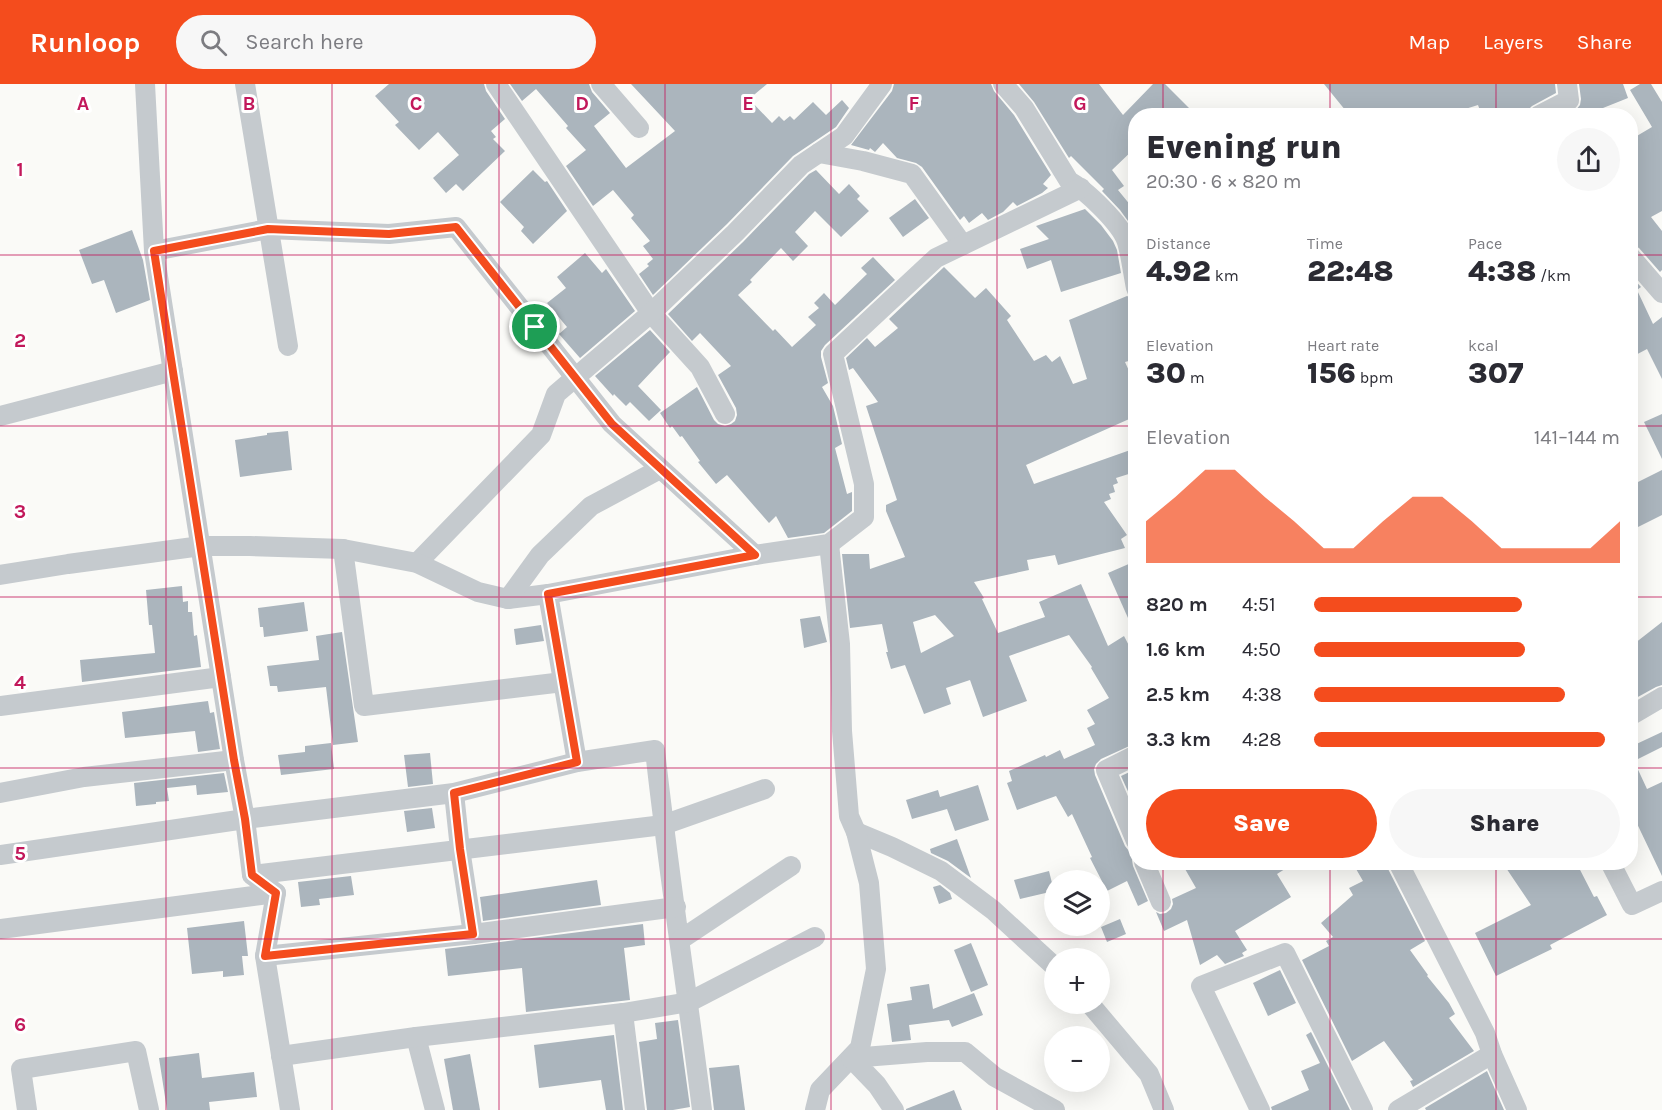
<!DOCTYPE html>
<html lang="en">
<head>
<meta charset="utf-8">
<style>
  body { margin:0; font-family:Karla,sans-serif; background:#f7f7f7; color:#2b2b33; height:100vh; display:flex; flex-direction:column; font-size:22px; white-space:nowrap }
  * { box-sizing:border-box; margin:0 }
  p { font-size:20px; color:#7c7c81 }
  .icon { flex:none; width:33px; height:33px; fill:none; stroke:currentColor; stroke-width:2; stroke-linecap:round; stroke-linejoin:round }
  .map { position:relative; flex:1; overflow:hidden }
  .sheet { position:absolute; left:1128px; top:24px; width:510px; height:762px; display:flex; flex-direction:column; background:#fff; border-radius:24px; box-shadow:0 6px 24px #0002 }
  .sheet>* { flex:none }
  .fabs { position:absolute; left:1044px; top:786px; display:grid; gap:12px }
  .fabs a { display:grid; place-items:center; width:66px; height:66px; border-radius:50%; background:#fff; box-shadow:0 6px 24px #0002; font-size:30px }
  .pin { position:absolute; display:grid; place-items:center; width:51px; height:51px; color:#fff; margin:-26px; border:3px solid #fff; border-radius:50%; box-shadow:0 2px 6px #0007 }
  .round { display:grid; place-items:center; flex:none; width:63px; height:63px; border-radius:32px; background:#f7f7f7 }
  .summary { display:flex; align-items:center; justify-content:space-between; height:102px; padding:0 18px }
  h1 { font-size:33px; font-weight:800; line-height:45px }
  .metrics { display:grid; grid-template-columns:repeat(3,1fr); gap:9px; height:102px; padding:6px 18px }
  .metrics div { display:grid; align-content:center }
  .metrics b { font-size:30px; font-weight:800 }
  .metrics small { font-size:16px; font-weight:400 }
  .metrics p { font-size:16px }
  .chart { height:168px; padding:12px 18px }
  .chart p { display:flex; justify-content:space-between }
  .chart svg { width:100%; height:108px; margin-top:6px; fill:#f44c1d; opacity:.7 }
  .action { display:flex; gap:12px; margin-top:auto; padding:12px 18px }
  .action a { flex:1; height:69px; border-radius:36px; background:#f44c1d; color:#fff; font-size:24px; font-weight:800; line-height:69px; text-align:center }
  .action a+a { background:#f7f7f7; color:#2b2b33 }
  ul { padding:0 18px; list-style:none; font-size:20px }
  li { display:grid; grid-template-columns:96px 72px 1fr; align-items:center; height:45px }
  li i { height:15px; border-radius:8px; background:#f44c1d }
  header { display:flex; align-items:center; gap:36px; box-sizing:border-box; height:84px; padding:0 30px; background:#f44c1d; color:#fff }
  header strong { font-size:28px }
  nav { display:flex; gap:33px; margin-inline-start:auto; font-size:21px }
  .search { width:420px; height:54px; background:#f7f7f7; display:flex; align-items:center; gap:15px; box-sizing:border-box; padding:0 21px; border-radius:33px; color:#7c7c81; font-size:22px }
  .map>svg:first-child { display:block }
  .building { fill:#abb5bd; fill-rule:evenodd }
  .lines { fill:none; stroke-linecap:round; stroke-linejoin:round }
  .minor { stroke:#c5cace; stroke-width:20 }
  .route-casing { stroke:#fff; stroke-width:12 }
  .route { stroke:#f44c1d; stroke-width:8 }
  .grid { fill:none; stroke:#c2185b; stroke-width:1.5; stroke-opacity:0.55 }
  .grid-label { font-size:20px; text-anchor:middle; font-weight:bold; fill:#c2185b; stroke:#fff; stroke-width:6; stroke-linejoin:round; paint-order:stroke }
</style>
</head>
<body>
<header>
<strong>Runloop</strong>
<div class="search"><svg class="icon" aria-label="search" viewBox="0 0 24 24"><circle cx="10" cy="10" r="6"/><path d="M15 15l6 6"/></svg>Search here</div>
<nav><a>Map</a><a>Layers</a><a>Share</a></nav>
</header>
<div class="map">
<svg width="1662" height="1026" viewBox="0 0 1662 1026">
  <rect width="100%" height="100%" fill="#fafaf7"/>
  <g class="building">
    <path d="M389,0H484L486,7L505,35L491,47L496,53L493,55L505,67L463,107L456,100L446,109L433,94L459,71L438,48L419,66L395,41L399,38L375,12Z"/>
    <path d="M510,0H589L592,8L610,29L594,42L626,84L675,47L631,0H767L749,15L772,39L779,32L784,37L790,32L794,36L813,18L826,31L842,16L849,24L836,43L793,72L727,140L653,211L639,190L649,182L647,180L653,175L643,162L650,157L631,134L634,131L613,106L593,122L566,82L586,66L566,44L568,42L536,5L522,17Z"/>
    <path d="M894,0H991L994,7L1014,31L1051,91L1043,100L1048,104L1042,109L1017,122L1013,118L1003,128L988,136L982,129L969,139L964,132L960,136L922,83L916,79L897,74L883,59L875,68L870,64L869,66L851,61L892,7Z"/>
    <path d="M1019,0H1099L1123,31L1153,0H1165L1197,32H1136V63L1112,86L1124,102L1118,106L1136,128V148L1120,126L1102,107L1104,105L1071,72L1069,74L1034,18Z"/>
    <path d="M1324,0H1555L1556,9L1532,22L1528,26L1526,32H1482L1478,21L1443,32H1350Z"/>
    <path d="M1579,0H1623L1628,14L1583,32H1565L1575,27L1580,21L1581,15Z"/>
    <path d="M1640,0H1651L1662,18V127L1651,133L1662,147V186L1660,188L1639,164L1630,160V56L1652,43L1630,6Z"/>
    <path d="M533,86L545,98L547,97L567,127L533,160L521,147L524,143L500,118Z"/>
    <path d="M816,86L839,110L849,100L860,112L857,115L869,127L841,153L815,127L795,148L808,162L793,177L781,164L750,196L752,198L738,211L773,247L775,245L792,263L816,241L808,233L819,224L814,219L824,209L835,221L867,190L861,184L873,173L895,196L825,261L821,267V273L828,299L822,303L833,322L842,360L835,364L847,410L852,408V427L824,449L788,454L776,432L769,439L727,391L716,400L698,378L700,377L682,352L680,353L672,342L670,344L660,329L697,303L714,336L718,340L725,342L731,340L735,337L737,331L736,324L718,291L731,282L700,249L692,257L668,230L743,158L809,90Z"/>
    <path d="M915,115L929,134L903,153L889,134Z"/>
    <path d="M1085,125L1101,141L1113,157L1117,166L1121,189L1061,208L1051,176L1027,185L1020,165L1049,155L1036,142Z"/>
    <path d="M132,146L143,176L150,216L116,229L104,196L92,200L79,166Z"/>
    <path d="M585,169L602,189L606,185L635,227L580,274L559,250L567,243L547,219L566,204L557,193Z"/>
    <path d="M944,183L975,214L986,204L1011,232L1007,236L1034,277L1046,271L1052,278L1060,272L1073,300L1087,295L1069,236L1127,212L1136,216V275L1125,278L1136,302V332L1026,381L1034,400L1136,364L1135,388L1116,394L1118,399L1113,401L1115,408L1109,410L1111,415L1104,418L1127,451L1121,455L1125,464L1058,481L1055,471L1027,476L1029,486L974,498L984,514L982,515L998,549L1045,533L1039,518L1081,500L1108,562L1124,552L1136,575V659L1101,675L1096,680L1094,685L1095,691L1125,762L1129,767L1136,769L1132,776L1133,782L1148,817L1138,822L1127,797L1107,807L1090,774L1092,773L1072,730L1068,733L1056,712L1017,726L1007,699L1012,697L1009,687L1045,671L1046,673L1060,666L1064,675L1095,661L1087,644L1095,640L1087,626L1109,614L1091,584L1092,583L1069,551L1009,572L1027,617L983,633L970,596L946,604L951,620L924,630L905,581L891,585L886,568H888L882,540L850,544L842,470H869L870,485L905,473L886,427V421L897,416L866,322L878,318L853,284L849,286L846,274L867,254L875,263L898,244L889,235ZM935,531L954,552L921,569L913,538Z"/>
    <path d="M1630,191L1641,203L1637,206L1653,240L1662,233V295L1647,265L1630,274Z"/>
    <path d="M650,246L670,268L638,302L661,326L649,337L630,318L626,322L614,310L613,312L595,292Z"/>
    <path d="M1662,330V375L1644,338Z"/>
    <path d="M288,347L292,386L240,393L235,356L267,351V349Z"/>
    <path d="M1662,386V431L1630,447V402Z"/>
    <path d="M1131,479L1136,488V552L1108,489Z"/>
    <path d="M182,502L183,518L188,517V528H192L194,552L197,551L201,583L82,598L80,576L155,569L152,541H149L146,506Z"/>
    <path d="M304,518L308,547L264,553L263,543H260L258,524Z"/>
    <path d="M820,532L827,558L804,564L800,535Z"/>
    <path d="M1662,538V601L1656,603L1636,614L1630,604V563Z"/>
    <path d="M541,541L544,557L516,561L514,545Z"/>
    <path d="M342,548L358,658L333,661L326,603L278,608L277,602H270L267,582L319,576L316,552Z"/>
    <path d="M208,617L210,629L214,628L220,665L198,668L195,647L125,654L122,628Z"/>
    <path d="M1662,648V663L1634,677L1647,705L1662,698V792L1630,725V663Z"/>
    <path d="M331,659L334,685L281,691L278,671L305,668V662Z"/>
    <path d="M430,669L433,700L408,703L404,671Z"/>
    <path d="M1136,685V725L1121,692Z"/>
    <path d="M224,689L228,708L197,711L196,701L167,704L169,717L156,718V720L136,722L134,699Z"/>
    <path d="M978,701L989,736L955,747L947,725L912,735L906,716L938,706L940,713Z"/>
    <path d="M432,724L435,744L407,748L404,727Z"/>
    <path d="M957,755L971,794L948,777L931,769L930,765Z"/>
    <path d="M1181,778H1296L1277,790L1291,813L1235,847L1247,866L1242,869L1244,872L1225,880L1217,871L1200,881L1187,836L1164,847L1156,828L1160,830L1166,829L1171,825L1173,820L1172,815L1196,804Z"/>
    <path d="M1352,778H1386L1387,783L1425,857L1410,866L1428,891L1427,892L1449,919L1455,930L1449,934L1474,967L1413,1003L1410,997L1413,996L1384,957L1352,977L1302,876L1329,862L1326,857L1333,853L1321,839L1353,811L1349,804L1363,797Z"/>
    <path d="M1502,778H1576L1594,813L1597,812L1607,831L1550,861L1552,865L1496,892L1475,849L1531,821Z"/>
    <path d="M1049,787L1054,807L1020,815L1014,796Z"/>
    <path d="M351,792L354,811L319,815L320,821L301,823L298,798Z"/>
    <path d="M597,796L601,821L483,837L480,813Z"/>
    <path d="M940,801L950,809L952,815L939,820L933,803Z"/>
    <path d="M1120,835L1126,850L1107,858L1101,843Z"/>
    <path d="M244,837L248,872H242L244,891L223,893V887L192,890L187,844Z"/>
    <path d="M643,840L645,861L624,864L630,916L526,928L522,884L448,892L445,865Z"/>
    <path d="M971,859L988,901L971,908L954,866Z"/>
    <path d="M1280,886L1296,919L1268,932L1253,899Z"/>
    <path d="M929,900L933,925L974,909L983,931L952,943L949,936L909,941L911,956L892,958L887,920L912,916L910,903Z"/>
    <path d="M678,936L690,1023L673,1026H647L639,958L657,955L655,939Z"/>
    <path d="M1311,948L1350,1026H1272L1271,1023L1309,1006L1301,987L1320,979L1306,951Z"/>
    <path d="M614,951L623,1026H606L601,996L539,1004L534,961Z"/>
    <path d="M199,969L202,994L254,988L257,1013L209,1018L210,1026H167L159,974Z"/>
    <path d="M470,970L480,1026H453L444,975Z"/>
    <path d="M739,981L745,1026H714L709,984Z"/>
    <path d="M1487,987L1504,1026H1426L1425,1024Z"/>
    <path d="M954,1006L962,1026H906V1025Z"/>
  </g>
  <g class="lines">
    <g class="minor">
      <path d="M145,0L154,167L234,676L245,735L252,791L276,809L265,872L290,1026"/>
      <path d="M245,0L288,262"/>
      <path d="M496,0L651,229L700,283L725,330"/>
      <path d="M601,0L639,44"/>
      <path d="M1003,0L1024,24L1069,97C1086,106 1121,140 1127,158C1131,172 1133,189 1136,204"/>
      <path d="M1538,32L1569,16L1567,0"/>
      <path d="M819,69L863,77L912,90L963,161"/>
      <path d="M154,167L268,145L389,150L456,143L612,340L755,471"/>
      <path d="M1630,172L1662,209"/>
      <path d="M0,332L173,287"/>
      <path d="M343,465L364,622L563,598"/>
      <path d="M417,479L541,351L556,310L651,229L735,149L801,81L844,52L882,0"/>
      <path d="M0,491L68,480L201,462H250L343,465L417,479L478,508L508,515L548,510L755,471L829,460L864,433V400L833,270L936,174L1081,104"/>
      <path d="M548,510L577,678"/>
      <path d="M508,515L540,471L591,422L660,385"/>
      <path d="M0,622L221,593"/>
      <path d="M1630,632L1662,613"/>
      <path d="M1136,671L1106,686L1136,757"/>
      <path d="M0,709L84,693L234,676"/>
      <path d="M454,709L460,765L473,850"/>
      <path d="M856,748L892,763L941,787L993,826L1054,882"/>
      <path d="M0,771L245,735L454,709L577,678L655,666C668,786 687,906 702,1026"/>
      <path d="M1144,778L1161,818"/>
      <path d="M1398,778L1485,949L1492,970L1517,1026"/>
      <path d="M1610,778L1632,821L1662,807"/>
      <path d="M252,791L663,741L765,705"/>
      <path d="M0,845L276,809"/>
      <path d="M680,856L791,782"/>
      <path d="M265,872L473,850L676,823"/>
      <path d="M1090,920L1149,990L1164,1026"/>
      <path d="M623,929L635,1026"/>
      <path d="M416,953L435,1026"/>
      <path d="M281,972L416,953L623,929L689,918L815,853"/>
      <path d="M27,1026L21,985L136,967L149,1026"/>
      <path d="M815,1026L820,1006L860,964L876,885L869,799L856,748L849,732L842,647L840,560L829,460"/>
      <path d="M894,1026L877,1001L851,974L927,968H965L995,993L1055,1026"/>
      <path d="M1260,1026L1201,902L1285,869L1363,1026"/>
      <path d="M1398,1026L1492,970"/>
    </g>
  </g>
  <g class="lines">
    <defs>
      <path id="route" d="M456,143L612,340L755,471L548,510L577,678L454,709L460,765L473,850L265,872L276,809L252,791L245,735L234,676L154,167L268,145L389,150Z"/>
    </defs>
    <use href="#route" class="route-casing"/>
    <use href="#route" class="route"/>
  </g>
  <path class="grid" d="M166,0V1026M332,0V1026M499,0V1026M665,0V1026M831,0V1026M997,0V1026M1163,0V32M1330,0V32M1496,0V32M0,171H1136M1630,171H1662M0,342H1136M1630,342H1662M0,513H1136M1630,513H1662M0,684H1136M1630,684H1662M1163,778V1026M1330,778V1026M1496,778V1026M0,855H1662"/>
  <g class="grid-label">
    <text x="83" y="26">A</text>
    <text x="249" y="26">B</text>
    <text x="416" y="26">C</text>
    <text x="582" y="26">D</text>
    <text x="748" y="26">E</text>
    <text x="914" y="26">F</text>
    <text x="1080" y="26">G</text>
    <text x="20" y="92">1</text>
    <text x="20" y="263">2</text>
    <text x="20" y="434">3</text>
    <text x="20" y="605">4</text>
    <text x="20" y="776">5</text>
    <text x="20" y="947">6</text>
  </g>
</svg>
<div class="fabs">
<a><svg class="icon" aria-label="layers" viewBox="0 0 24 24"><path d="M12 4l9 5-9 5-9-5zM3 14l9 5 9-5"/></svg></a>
<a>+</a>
<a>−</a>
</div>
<div class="pin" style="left:535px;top:243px;background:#1e9e55"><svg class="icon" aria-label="arrive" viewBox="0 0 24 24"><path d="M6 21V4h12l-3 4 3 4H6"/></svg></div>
<section class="sheet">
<div class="summary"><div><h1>Evening run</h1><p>20:30 · 6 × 820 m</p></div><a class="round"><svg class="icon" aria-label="share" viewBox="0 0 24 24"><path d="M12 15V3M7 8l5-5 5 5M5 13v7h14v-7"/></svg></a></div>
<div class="metrics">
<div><p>Distance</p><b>4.92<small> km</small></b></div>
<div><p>Time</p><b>22:48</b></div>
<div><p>Pace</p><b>4:38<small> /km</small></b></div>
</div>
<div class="metrics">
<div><p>Elevation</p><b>30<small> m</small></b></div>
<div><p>Heart rate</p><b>156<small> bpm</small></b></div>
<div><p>kcal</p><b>307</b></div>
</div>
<div class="chart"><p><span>Elevation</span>141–144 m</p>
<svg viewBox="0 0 160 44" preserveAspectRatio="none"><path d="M0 44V27L10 17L20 6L30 6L40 17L50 27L60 38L70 38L80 27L90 17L100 17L110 27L120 38L130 38L140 38L150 38L160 27V44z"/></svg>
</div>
<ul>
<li><b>820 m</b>4:51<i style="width:68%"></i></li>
<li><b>1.6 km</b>4:50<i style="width:69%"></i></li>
<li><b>2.5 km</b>4:38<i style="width:82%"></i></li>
<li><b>3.3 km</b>4:28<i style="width:95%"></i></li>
</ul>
<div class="action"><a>Save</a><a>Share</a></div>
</section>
</div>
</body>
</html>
